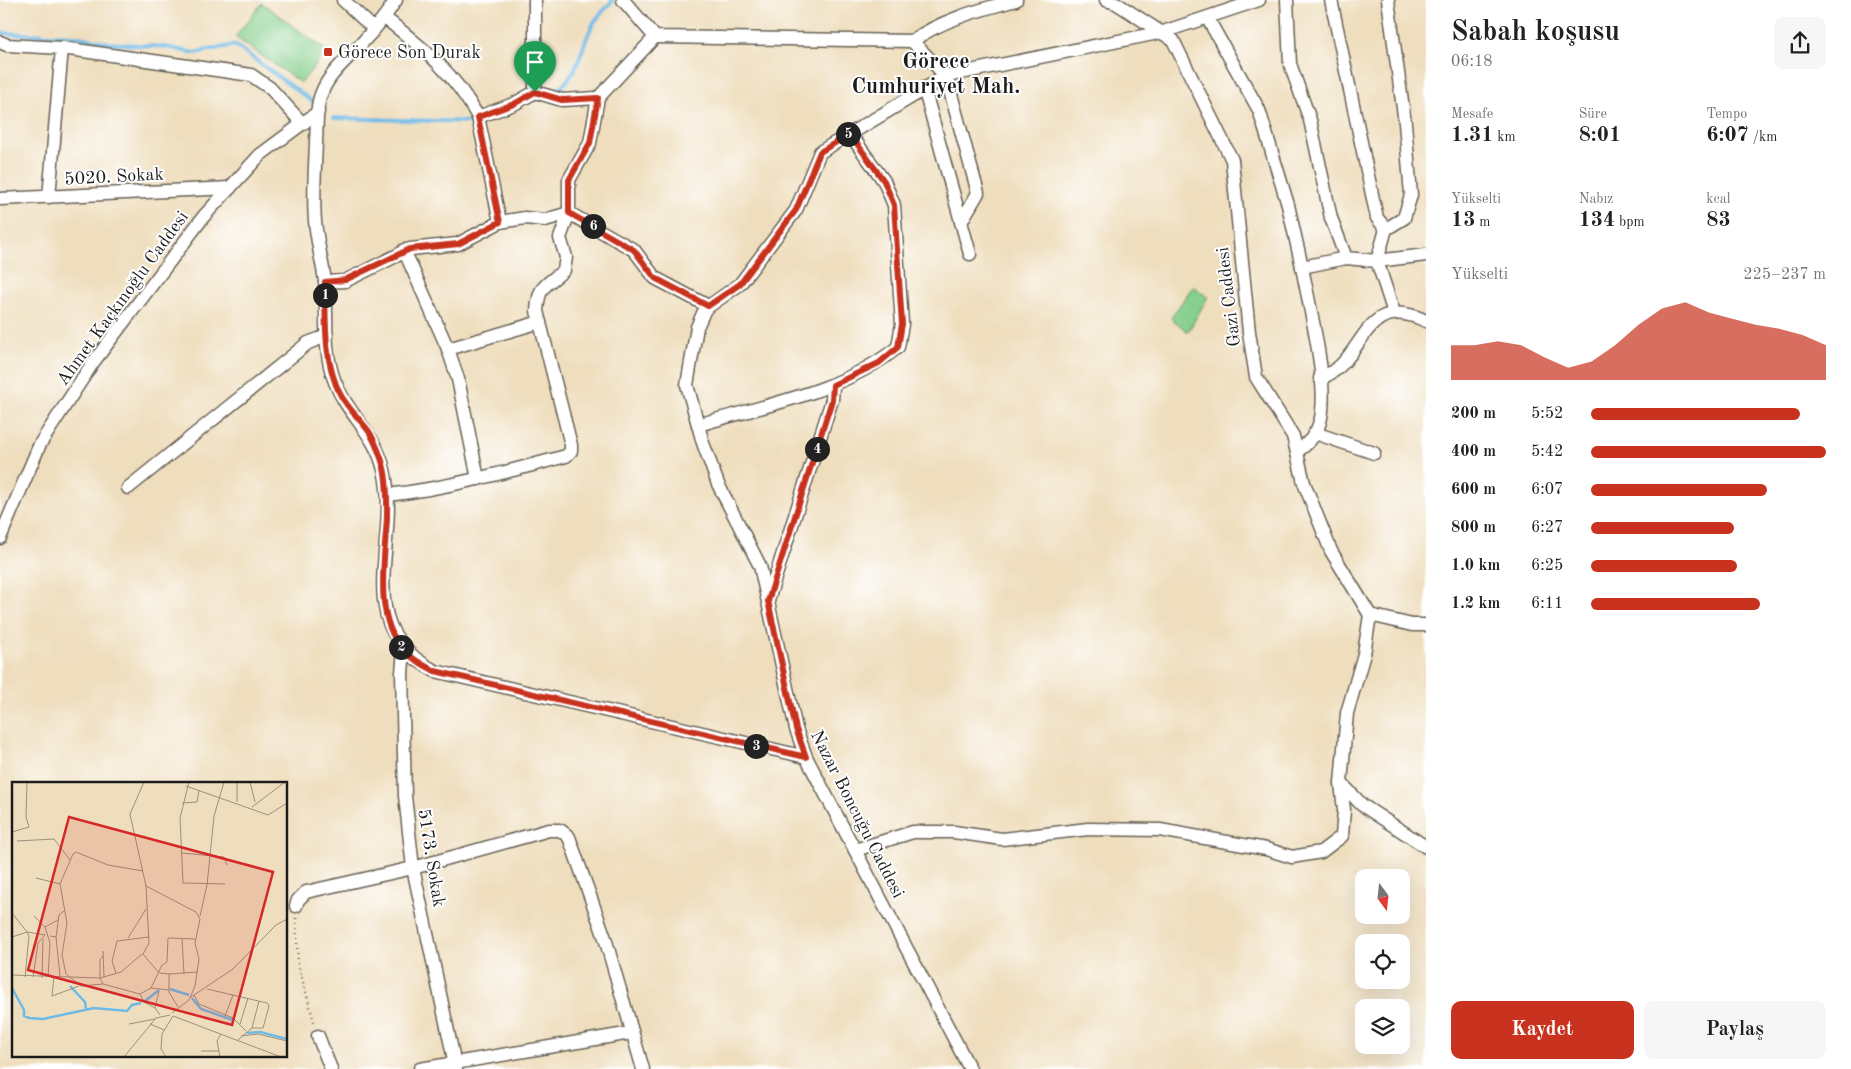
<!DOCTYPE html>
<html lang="tr">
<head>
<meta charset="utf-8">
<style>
  body { margin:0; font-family:"Old Standard TT",serif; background:#f6f6f6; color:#202124; height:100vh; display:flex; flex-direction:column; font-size:19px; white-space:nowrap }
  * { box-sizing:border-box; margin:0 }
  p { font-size:16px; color:#757577 }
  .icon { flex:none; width:28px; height:28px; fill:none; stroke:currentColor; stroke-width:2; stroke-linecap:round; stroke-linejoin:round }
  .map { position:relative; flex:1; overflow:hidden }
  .side { display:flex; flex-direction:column; background:#fff; width:425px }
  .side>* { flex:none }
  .needle { width:32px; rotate:165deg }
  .tools { position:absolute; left:1355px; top:869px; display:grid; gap:10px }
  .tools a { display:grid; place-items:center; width:55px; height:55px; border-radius:10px; background:#fff; box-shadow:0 5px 20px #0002; font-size:25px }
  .pin { position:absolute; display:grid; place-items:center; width:42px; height:42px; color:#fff; margin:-51px -21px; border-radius:50% 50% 50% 0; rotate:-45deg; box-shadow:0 0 5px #0007 }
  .pin .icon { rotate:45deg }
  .km { position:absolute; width:25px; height:25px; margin:-12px; border-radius:50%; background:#222; color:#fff; font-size:14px; line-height:25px; text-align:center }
  .round { display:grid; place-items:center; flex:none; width:52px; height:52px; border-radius:10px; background:#f6f6f6 }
  .headline { display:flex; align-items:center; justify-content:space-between; height:85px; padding:0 25px }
  h1 { font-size:28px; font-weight:800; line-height:38px }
  .figures { display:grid; grid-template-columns:repeat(3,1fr); gap:8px; height:85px; padding:5px 25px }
  .figures div { display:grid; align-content:center }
  .figures b { font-size:21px; font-weight:800 }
  .figures small { font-size:14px; font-weight:400 }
  .figures p { font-size:14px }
  .chart { height:140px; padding:10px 25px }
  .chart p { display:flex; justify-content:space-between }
  .chart svg { width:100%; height:90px; margin-top:5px; fill:#c8321e; opacity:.7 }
  .button { display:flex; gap:10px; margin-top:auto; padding:10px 25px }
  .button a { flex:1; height:58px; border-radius:10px; background:#c8321e; color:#fff; font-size:20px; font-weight:800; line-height:58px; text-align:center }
  .button a+a { background:#f6f6f6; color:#202124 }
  ul { padding:0 25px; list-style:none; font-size:16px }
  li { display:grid; grid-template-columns:80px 60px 1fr; align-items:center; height:38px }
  li i { height:12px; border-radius:6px; background:#c8321e }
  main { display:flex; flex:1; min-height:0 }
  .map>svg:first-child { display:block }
  .green { fill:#86cf8c; stroke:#517654 }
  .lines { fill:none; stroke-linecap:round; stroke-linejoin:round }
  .stream { stroke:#6dbae7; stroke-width:4 }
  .minor-casing { stroke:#666054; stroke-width:15 }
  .path { stroke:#666054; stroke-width:2.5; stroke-dasharray:1 4; stroke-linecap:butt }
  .minor { stroke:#fff; stroke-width:12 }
  .route-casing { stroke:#fff; stroke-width:10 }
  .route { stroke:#c8321e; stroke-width:6 }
  .poi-dot { fill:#c8321e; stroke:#fff; stroke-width:2 }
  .labels { text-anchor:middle; stroke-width:4; stroke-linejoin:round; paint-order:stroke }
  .poi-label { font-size:18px; fill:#1c1c1c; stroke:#fff; text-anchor:start }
  .street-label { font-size:18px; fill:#1c1c1c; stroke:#fff }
  .district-label { font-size:22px; font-weight:bold; fill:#1c1c1c; stroke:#fff }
  .inset-river { fill:none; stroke:#6dbae7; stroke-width:2.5 }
  .inset-road { fill:none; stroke:#9b907d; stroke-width:1 }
  .view { fill:#d62828; fill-opacity:0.15; stroke:#d62828; stroke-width:2.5 }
  .inset-edge { fill:none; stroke:#1c1c1c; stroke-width:2.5 }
</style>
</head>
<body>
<main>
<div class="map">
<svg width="1426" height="1069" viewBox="0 0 1426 1069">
  <rect width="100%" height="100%" fill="#fff"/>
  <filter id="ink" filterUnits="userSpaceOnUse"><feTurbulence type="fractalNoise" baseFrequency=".02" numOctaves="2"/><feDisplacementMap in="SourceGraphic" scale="10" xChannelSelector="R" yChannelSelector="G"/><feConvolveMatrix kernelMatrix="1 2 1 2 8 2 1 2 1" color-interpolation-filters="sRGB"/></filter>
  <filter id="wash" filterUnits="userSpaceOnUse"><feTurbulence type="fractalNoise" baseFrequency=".0096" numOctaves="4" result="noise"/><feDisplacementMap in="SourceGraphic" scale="20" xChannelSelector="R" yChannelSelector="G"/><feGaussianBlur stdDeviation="1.12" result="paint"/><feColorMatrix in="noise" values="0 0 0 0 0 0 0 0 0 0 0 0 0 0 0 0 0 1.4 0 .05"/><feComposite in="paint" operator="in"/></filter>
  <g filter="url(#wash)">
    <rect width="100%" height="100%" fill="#efdebd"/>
    <g class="green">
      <path d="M262,3L327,51L301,83L235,37Z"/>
      <path d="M1193,286L1208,297L1188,332L1171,318Z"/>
    </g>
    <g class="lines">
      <g class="stream">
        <path d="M0,33L74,36L109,43L166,47L194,53L235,45L313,102"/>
        <path d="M551,93C581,79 579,46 595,21C600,14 607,7 613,0"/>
        <path d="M334,118L475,122"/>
      </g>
    </g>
  </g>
  <g filter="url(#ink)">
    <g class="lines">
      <defs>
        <g id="minor">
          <path d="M343,0L374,29"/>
          <path d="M396,0C386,16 374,30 361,44C345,62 325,76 319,101C316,114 317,129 316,142C315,169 313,195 315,221C317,242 322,261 325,281C328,315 322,350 335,382C348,416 375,432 384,470C402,544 347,625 435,671L806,757"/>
          <path d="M623,0L655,37L912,41L946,76L978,193L961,222"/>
          <path d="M1106,0L1116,3L1173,40L1232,160L1249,332L1256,377L1293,436L1304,483L1331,551L1370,615"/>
          <path d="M1287,0L1290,64L1310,120L1331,218L1346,258L1377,261L1394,313"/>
          <path d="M1331,0L1377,218L1386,229"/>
          <path d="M1388,0L1405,123L1411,195L1404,218L1386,229L1377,261L1426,255"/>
          <path d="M1208,19L1259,110L1288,205L1302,267L1346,258"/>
          <path d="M912,41C943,19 980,10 1016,0"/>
          <path d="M0,42L7,45L62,48L251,75L270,88L303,124"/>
          <path d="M924,88L970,254"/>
          <path d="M535,92V0"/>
          <path d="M478,117L514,104L535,92L562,100L598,98L655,37"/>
          <path d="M49,197L62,48"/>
          <path d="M0,199L230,188"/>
          <path d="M500,222L525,218L545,220L569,213L634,250L655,278L708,306"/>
          <path d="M404,250L448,349L458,379L478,479"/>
          <path d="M325,282L345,281L410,249L458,244L500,222L478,117C453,71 425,50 385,18"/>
          <path d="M448,349L540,322"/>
          <path d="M1320,378C1366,364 1360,290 1426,321"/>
          <path d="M698,425C765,405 843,392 898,347L902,324L894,205L884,181L850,134"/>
          <path d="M1315,433L1374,453"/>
          <path d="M1297,451C1309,444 1316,435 1320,422C1330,386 1309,306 1302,267"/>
          <path d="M128,488L308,343L327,336"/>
          <path d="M388,495C448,488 507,472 566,456L571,451V445L537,311C539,284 545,287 564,270L566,257L560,238L569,213V180L590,143L598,98"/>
          <path d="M0,538L40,444L92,364L204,216L260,155L318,112"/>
          <path d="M768,600L832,400L833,385"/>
          <path d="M1370,615L1412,625H1426"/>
          <path d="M404,650L402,673L405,796L413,868L456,1069"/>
          <path d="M1341,783L1362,805L1426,847"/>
          <path d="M855,850L913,832H954L1002,839L1088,829L1160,830L1266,849L1292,857L1321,852L1342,836L1344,810L1341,783L1347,713L1364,654L1370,615"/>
          <path d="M296,906L298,900L306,892L413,868L549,830H560L569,837L605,938L643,1069"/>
          <path d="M318,1036L331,1069"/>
          <path d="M420,1069L631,1033"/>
          <path d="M970,1069L806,757L796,729L760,566L718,484L703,443L687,385L697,327L705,309L740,284L796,210L820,152L946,76L1163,32L1259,0"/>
        </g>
      </defs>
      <use href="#minor" class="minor-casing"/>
      <path class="path" d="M296,918L298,964L315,1025"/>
      <use href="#minor" class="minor"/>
    </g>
  </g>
  <g class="lines" filter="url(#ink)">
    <defs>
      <path id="route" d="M535,92L562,100L598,98L590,143L569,180V213L634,250L655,278L708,306L740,284L796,210L820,152L850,134L884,181L894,205L902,324L898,347L879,363L833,385L832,400L768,601L796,729L806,757L435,671C423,665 412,659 403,650C373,616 385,559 387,518C387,501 388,484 384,468C381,456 376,444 370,433C361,420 348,409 340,394C323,360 326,319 325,282L345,280L410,249L458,244L500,222L478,117L514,104Z"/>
    </defs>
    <use href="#route" class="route-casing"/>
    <use href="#route" class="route"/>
  </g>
  <rect class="poi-dot" x="323" y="47" width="10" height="10" rx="2.5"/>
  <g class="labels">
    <g class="poi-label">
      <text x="338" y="58">Görece Son Durak</text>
    </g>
    <g class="street-label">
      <text transform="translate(114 176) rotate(-3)" y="6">5020. Sokak</text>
      <text transform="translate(1228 297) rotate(-97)" y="6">Gazi Caddesi</text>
      <text transform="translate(122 298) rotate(-54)" y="6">Ahmet Kaçkınoğlu Caddesi</text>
      <text transform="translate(858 814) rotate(63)" y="6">Nazar Boncuğu Caddesi</text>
      <text transform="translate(432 858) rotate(81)" y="6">5173. Sokak</text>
    </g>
    <g class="district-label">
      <text x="936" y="68">Görece<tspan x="936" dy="25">Cumhuriyet Mah.</tspan></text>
    </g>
  </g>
  <g transform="translate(12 782)">
    <rect width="275" height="275" fill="#efdebd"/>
    <path class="inset-river" d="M58,204L73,220L74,227M0,206L12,228V234L17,236L31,237L82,226L115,229L120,223L129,221M158,207L177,213M180,216L189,227L221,238M133,219L147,208M235,251L248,250L275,257"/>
    <path class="inset-road" d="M177,0L168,36L171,101L213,102M238,0L243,20M174,4L256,33L275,21M225,20V0M170,21L185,20L187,8M240,25L273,0M0,50L17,45L14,35L15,0M5,59L42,57L58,78M170,71L212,75L215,83M24,96L48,102M48,102L55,141L50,173L54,192L69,204L91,202M48,102L61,72L64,70L96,83L131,89M134,104L184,130L188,137L183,161L187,177L183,204L177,218L160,231M0,131L15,150L33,153L26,161L21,195M22,134L33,145L46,138M188,134L195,103L202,34L212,0M33,145L38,161L36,195M38,154L44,155L48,194M0,155L15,150L17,154L13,195M44,155L47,133L52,129M116,156L134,127M170,156L172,192M91,169L92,195M131,172L137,161L134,104L118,32L132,0M131,172L147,191L157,192M91,174L88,178V196L91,202L128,212L132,220L143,226L148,233M104,191L100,179L105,159L137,155M0,193L88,196L109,190L130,172M42,194L40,214L67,204M30,196L31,157M139,206L150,183L155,180L156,156L183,157M195,207L255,221L257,224L251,246H240M128,212L139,206L157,208M182,213L187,222L221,236L234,249M179,215L221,187L264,143L275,137M166,225L157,210V192L185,190M143,226L147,209M161,234L269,275M213,234L221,213M117,242L143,237M138,242L152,248M228,242L236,216M229,254L246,252L275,259M226,258L240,246L247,219M189,269H207M112,275L144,236L158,233M154,275L149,267L150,252L161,234M208,275L205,259L209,252"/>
    <path class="view" d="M57,35L261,90L220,243L16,188Z"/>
    <rect width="275" height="275" class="inset-edge"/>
  </g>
</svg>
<div class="tools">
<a><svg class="needle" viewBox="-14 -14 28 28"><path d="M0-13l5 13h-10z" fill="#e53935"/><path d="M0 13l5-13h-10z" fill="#757577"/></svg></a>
<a><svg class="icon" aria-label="locate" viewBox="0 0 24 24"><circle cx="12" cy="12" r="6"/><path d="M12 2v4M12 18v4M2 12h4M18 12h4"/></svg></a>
<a><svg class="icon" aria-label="layers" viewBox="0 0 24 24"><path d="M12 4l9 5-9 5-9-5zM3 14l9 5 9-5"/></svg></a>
</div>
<div class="pin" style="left:535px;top:92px;background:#1e9e55"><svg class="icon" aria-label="arrive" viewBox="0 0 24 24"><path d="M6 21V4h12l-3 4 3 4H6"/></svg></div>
<b class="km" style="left:325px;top:295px">1</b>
<b class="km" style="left:401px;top:647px">2</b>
<b class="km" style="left:756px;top:746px">3</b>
<b class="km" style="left:817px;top:449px">4</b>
<b class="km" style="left:848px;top:134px">5</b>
<b class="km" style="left:593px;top:226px">6</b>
</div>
<section class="side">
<div class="headline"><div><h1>Sabah koşusu</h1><p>06:18</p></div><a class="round"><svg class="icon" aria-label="share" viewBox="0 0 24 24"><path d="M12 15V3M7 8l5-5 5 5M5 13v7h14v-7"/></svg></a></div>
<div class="figures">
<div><p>Mesafe</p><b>1.31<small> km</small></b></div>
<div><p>Süre</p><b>8:01</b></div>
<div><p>Tempo</p><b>6:07<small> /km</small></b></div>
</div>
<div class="figures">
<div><p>Yükselti</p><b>13<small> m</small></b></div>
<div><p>Nabız</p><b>134<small> bpm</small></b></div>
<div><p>kcal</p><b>83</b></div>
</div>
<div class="chart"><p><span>Yükselti</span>225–237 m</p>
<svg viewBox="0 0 160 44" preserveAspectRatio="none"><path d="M0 44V27L10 27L20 25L30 27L40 33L50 38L60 35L70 27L80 17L90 9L100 6L110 11L120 14L130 17L140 19L150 22L160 27V44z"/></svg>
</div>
<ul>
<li><b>200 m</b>5:52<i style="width:89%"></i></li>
<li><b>400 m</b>5:42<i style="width:100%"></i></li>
<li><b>600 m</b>6:07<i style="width:75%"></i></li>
<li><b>800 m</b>6:27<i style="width:61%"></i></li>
<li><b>1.0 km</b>6:25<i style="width:62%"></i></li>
<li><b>1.2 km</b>6:11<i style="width:72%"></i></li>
</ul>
<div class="button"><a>Kaydet</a><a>Paylaş</a></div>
</section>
</main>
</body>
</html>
